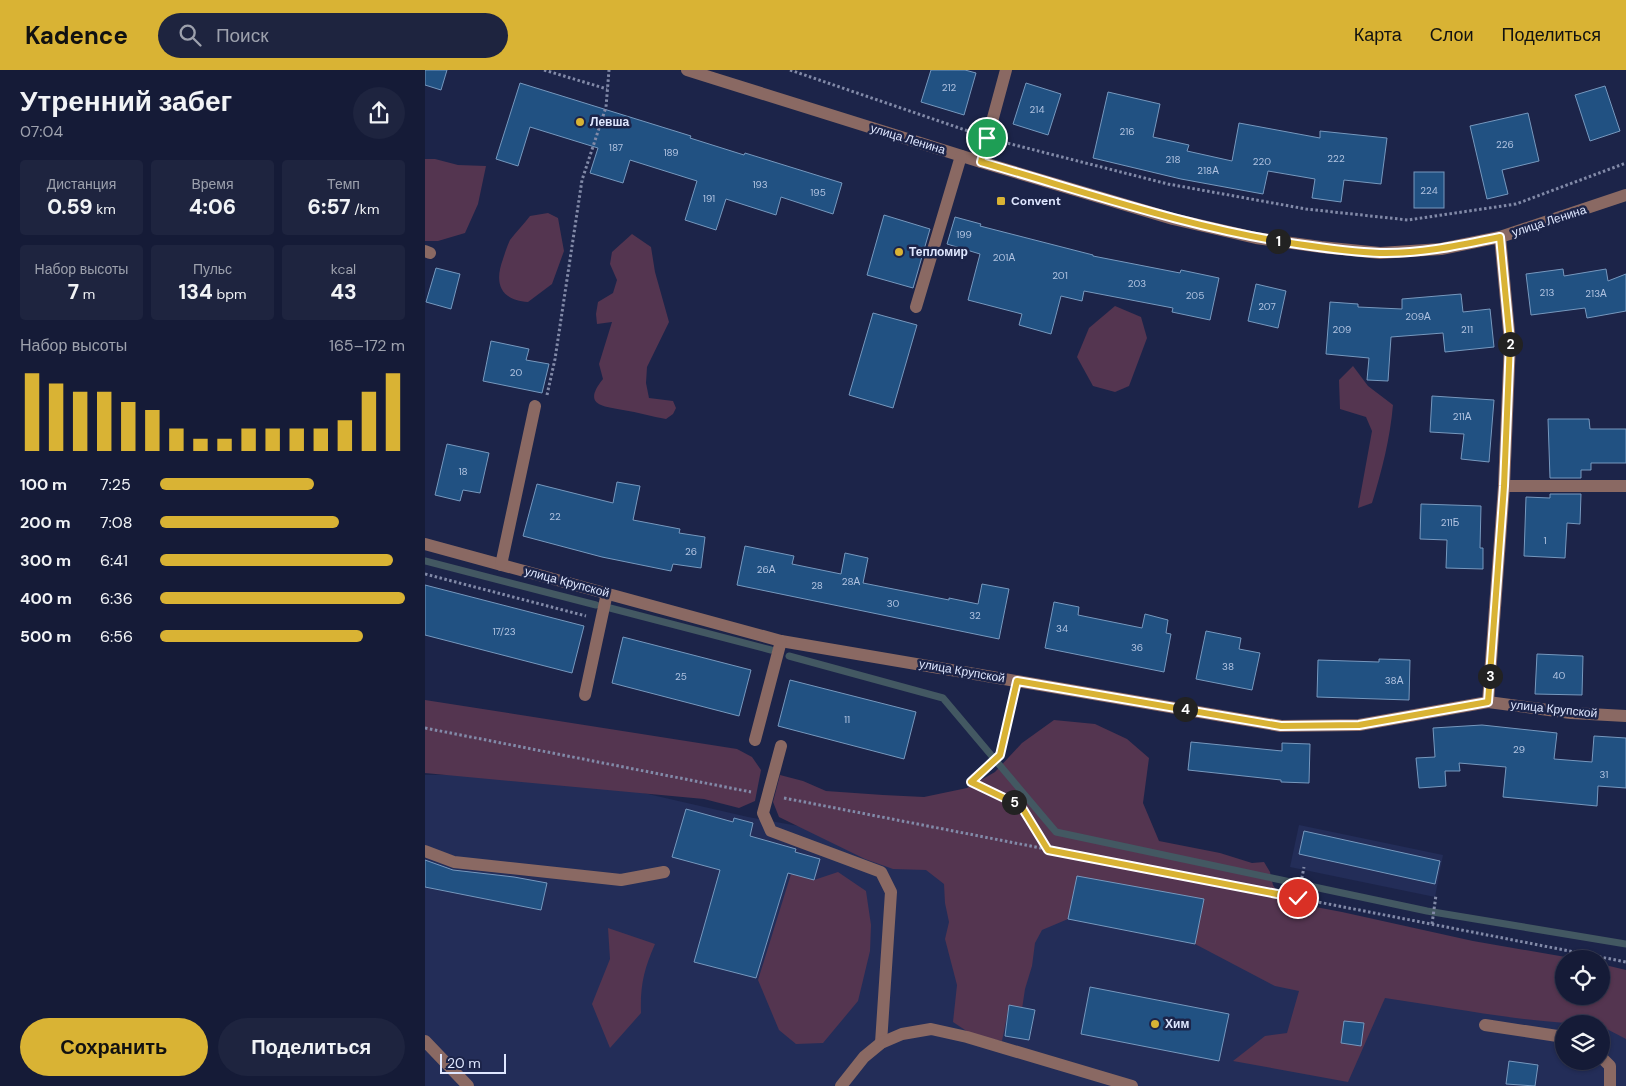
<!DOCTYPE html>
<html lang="ru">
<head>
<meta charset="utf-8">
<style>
  body { margin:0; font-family:"DM Sans",sans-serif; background:#1e243f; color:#f1f3f6; height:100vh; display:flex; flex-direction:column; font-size:19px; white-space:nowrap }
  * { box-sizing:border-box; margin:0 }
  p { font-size:16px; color:#9da1ad }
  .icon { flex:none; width:28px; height:28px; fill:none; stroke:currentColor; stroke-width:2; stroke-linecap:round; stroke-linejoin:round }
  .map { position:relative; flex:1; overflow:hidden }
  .panel { display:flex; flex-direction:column; background:#151b37; width:425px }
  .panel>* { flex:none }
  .fabs { position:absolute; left:1130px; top:880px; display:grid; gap:10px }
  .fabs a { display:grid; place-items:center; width:55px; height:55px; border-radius:50%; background:#151b37; box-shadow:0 1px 4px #0004,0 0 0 1px #343952; font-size:25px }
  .scale { position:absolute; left:15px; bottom:12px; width:66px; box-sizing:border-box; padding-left:5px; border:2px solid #dfe7ff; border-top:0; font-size:14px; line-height:18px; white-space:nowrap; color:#dfe7ff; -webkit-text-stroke:4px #1c2449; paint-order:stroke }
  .pin { position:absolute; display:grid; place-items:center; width:42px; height:42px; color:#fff; margin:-21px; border:2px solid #fff; border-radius:50%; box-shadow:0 1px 5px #0007 }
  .km { position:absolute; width:25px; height:25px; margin:-12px; border-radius:50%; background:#222; color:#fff; font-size:14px; line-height:25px; text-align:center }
  .round { display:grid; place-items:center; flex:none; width:52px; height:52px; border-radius:26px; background:#1e243f }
  .head { display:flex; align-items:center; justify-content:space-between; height:85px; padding:0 20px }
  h1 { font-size:28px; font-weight:800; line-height:38px }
  .figures { display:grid; grid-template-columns:repeat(3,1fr); gap:8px; height:85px; padding:5px 20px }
  .figures div { display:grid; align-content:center; border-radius:5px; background:#1e243f; text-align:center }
  .figures b { font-size:21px; font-weight:800 }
  .figures small { font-size:14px; font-weight:400 }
  .figures p { font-size:14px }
  .chart { height:140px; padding:10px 20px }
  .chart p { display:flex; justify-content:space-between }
  .chart svg { width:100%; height:90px; margin-top:5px; stroke:#d9b334; stroke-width:6 }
  .primary-button { display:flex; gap:10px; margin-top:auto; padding:10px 20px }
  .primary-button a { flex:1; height:58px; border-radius:30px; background:#d9b334; color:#111; font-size:20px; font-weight:800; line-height:58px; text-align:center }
  .primary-button a+a { background:#1e243f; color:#f1f3f6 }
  ul { padding:0 20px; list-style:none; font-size:16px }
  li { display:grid; grid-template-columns:80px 60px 1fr; align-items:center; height:38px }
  li i { height:12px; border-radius:6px; background:#d9b334 }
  header { display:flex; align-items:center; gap:30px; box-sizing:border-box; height:70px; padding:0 25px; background:#d9b334; color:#111 }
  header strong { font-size:24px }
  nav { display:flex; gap:28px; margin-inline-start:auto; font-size:18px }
  .search { width:350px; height:45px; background:#1e243f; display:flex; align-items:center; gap:12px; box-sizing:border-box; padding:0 18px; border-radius:28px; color:#9da1ad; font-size:19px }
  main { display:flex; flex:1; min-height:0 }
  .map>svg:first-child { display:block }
  .built { fill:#232d58; fill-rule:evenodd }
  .green { fill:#543550 }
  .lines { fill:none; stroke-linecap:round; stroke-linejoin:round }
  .stream { stroke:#435862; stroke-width:7 }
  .building { fill:#215182; stroke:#7698be }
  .path { stroke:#828aa8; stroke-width:3; stroke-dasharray:2.5 2.5; stroke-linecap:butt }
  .minor { stroke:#8a6963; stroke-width:12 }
  .route-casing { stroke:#fff; stroke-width:10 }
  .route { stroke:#d9b334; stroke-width:6 }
  .poi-dot { fill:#d9b334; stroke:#1c2449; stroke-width:2 }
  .labels { text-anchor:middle; stroke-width:5; stroke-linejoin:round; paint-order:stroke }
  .number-label { font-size:10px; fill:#b0c2e0 }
  .poi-label { font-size:12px; font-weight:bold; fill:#dfe7ff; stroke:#1c2449; text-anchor:start }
  .street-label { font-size:12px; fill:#dfe7ff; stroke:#1c2449 }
</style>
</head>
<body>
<header>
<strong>Kadence</strong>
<div class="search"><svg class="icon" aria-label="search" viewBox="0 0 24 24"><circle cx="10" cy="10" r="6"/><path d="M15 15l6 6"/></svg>Поиск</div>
<nav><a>Карта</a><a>Слои</a><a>Поделиться</a></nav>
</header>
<main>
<section class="panel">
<div class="head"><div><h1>Утренний забег</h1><p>07:04</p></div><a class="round"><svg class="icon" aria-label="share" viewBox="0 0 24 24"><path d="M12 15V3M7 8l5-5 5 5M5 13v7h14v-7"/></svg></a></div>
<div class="figures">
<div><p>Дистанция</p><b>0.59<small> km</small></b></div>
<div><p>Время</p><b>4:06</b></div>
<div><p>Темп</p><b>6:57<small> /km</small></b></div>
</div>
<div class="figures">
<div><p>Набор высоты</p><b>7<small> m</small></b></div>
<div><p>Пульс</p><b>134<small> bpm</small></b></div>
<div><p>kcal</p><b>43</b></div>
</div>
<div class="chart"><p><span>Набор высоты</span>165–172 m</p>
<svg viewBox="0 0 160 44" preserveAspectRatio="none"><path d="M5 44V6M15 44V11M25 44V15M35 44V15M45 44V20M55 44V24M65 44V33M75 44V38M85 44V38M95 44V33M105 44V33M115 44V33M125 44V33M135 44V29M145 44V15M155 44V6"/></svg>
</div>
<ul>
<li><b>100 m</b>7:25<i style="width:63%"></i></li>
<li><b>200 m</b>7:08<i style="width:73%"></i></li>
<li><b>300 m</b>6:41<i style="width:95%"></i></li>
<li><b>400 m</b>6:36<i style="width:100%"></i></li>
<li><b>500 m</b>6:56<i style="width:83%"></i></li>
</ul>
<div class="primary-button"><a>Сохранить</a><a>Поделиться</a></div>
</section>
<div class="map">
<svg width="1201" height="1016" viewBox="0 0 1201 1016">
  <rect width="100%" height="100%" fill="#1c2449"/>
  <g class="built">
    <path d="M0,705H53L175,713L323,747L619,800L1139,901V926H1176L1201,913V1016H0ZM1139,954H1176V991H1139Z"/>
    <path d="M874,755L1018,785L1010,827L865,797Z"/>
  </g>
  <g class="green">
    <path d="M0,89H10L33,95L61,96L53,134L40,163L13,171H0Z"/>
    <path d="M123,143L133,148L139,181L127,214L103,232C75,230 69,213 78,189C80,183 82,176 85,170C91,162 99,154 105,146Z"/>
    <path d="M207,164L226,177L230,202L244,252L222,297L221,313L224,328L248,331L251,338L248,344L241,349C227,347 213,342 198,340C177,336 157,335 178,309L174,294L187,252L172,254L171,244L173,232L188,223L192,210L185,194L187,182Z"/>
    <path d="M690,236L716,247L722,268L704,316L690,322L668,316L652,287L664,258Z"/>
    <path d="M928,296L943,316L968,335C965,369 957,400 947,433L933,438L947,361L941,347L915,339L914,310Z"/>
    <path d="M0,630L312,679L327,687L336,700L330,731L314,738L279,729L0,703Z"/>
    <path d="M629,650L670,654L702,669L724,688L718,733L734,771L795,783L827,793L839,792L845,802L848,815L859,831L917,842L1048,871L1152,889H1139V926H1176V894L1201,900V969L1176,956V954C1105,954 1030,938 960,928L923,1012L808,991L840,966L862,963L874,921L850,916L770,874L779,829L652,807L643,849L617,860L610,873L607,896L600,919L597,939L584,936L577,971L549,966L528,952L532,915L520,869L524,852L520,833L519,814L501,800L468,799L440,789L354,747L348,732L355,705L378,711L401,721L458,725L499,727L542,718L570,702L597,673Z"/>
    <path d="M413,802L441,821L446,855L445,881L433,931L398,973L371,974L354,960L333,910L366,804L389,810Z"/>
    <path d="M183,858L230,874C219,899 215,916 216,943L185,978L167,934L185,889Z"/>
  </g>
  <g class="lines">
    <g class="stream">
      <path d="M0,491L171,535"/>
      <path d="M185,538L346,580"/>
      <path d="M364,586L518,628L631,762L1002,841L1201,874"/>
    </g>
  </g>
  <g class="building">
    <path d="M0,0H22L16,20L0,15Z"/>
    <path d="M506,0H540L551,3L539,45L496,32Z"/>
    <path d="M95,13L266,66L265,68L319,85L320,83L417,113L408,144L356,127L351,145L301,129L291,160L260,150L272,111L205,90L198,113L165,103L173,78L105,57L93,96L71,89Z"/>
    <path d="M601,13L636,24L623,65L588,54Z"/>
    <path d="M1180,16L1195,61L1165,71L1150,25Z"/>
    <path d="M683,22L735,34L728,67L764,75L762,81L807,91L814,53L895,68V61L962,68L956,114L919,110L916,132L887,128L890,109L843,101L838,124L756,109L668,88Z"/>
    <path d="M1103,43L1114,91L1077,100L1083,124L1062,129L1045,56Z"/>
    <rect x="989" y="102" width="30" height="36"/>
    <path d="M459,145L505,159L488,218L442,205Z"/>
    <path d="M530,147L556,154L555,156L668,185V186L755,203L756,200L794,208L785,250L747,242L748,238L659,221L657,231L636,226L626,264L594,255L597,244L543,230L555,184L522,174Z"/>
    <path d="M11,198L35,204L26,239L1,232Z"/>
    <path d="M1138,199L1139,206L1181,199L1183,211L1201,204V241L1162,248L1160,238L1106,245L1101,204Z"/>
    <path d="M831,214L861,221L853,258L823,251Z"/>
    <path d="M1036,224L1038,242L1065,239L1069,277L1020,282L1018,263L966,267L963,311L942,310L944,288L901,284L905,232L933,234V237L977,239V229Z"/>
    <path d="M448,243L492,255L468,338L424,325Z"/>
    <path d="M66,271L104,279L101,290L124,294L117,323L58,311Z"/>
    <path d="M1007,326L1069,330L1064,392L1036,389L1039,364L1005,362Z"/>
    <path d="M1123,349H1164L1165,359H1201V393H1166V400H1156V408H1125Z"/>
    <path d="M22,374L64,383L55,423L38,420L35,431L10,425Z"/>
    <path d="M192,412L215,416L208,450L255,459L254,463L280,467L276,498L248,494L246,501L177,487L98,466L112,414L188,433Z"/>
    <path d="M1125,424H1156L1155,454L1142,453L1140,488L1099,486L1101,427L1125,428Z"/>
    <path d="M996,434L1056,436L1055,478H1058V499L1021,498L1022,470L995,469Z"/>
    <path d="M320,476L369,486L367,494L416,504L420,483L443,488L438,513L524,530V528L553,534L557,514L584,519L574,569L312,515Z"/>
    <path d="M0,515L159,556L147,603L0,565Z"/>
    <path d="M629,532L654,537L653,545L717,558L720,544L743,550L741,563L746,564L739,602L620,578Z"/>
    <path d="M781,561L816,568L814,579L835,583L827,620L771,609Z"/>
    <path d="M198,567L326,600L314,646L187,613Z"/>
    <path d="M1112,584L1158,586L1157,625L1110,624Z"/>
    <path d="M954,589L985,590L984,630L892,627L893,590L954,592Z"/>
    <path d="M365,610L491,642L479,689L353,656Z"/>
    <path d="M1057,655L1132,663L1129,689L1167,692L1169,666L1201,668V718L1173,716L1172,736L1078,727L1081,697L1034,693L1035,701H1020L1021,716L994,718L991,688L1010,687L1008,658Z"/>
    <path d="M766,672L857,681V673L885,674L884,713L856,712V710L763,700Z"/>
    <path d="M261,739L308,752L309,748L328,753L325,766L371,779L370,782L395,789L389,810L363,803L331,908L269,892L295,800L247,787Z"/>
    <path d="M879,761L1015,791L1010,814L874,784Z"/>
    <path d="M0,790L28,800L89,807L122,813L116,840L0,817Z"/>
    <path d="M652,806L779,829L770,874L643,849Z"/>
    <path d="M665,917L804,944L794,991L656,964Z"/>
    <path d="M584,935L610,940L604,970L580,966Z"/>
    <path d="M919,951L939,953L936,976L916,973Z"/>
    <path d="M1084,991L1113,995L1110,1016L1081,1014Z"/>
  </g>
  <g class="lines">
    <g class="path">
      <path d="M119,0L182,19"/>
      <path d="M365,0L546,62"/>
      <path d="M578,72L743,114L881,139L983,150L1091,134L1201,93"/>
      <path d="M122,325L130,289L157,110L181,37L184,0"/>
      <path d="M0,504L161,546"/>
      <path d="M589,626L575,685L546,712L596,736L623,780"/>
      <path d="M0,658L326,722"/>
      <path d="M359,728L1201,892"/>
      <path d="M873,828L879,797"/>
      <path d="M1007,854L1011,825"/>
    </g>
    <g class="minor">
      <path d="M262,0L556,92L748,149L831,168L896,177L955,183L1016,179L1075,167L1201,125"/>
      <path d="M556,92L581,0"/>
      <path d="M0,181L5,183"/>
      <path d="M491,237L536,86"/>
      <path d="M1079,416H1201"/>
      <path d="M0,474L356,571L856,656L934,655L1063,632L1146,643L1201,646"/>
      <path d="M76,495L110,336"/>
      <path d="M160,625L182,523"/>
      <path d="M1063,632L1079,416L1085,272L1075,167"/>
      <path d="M330,670L356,571"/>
      <path d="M356,676L338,743L346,761L456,802L466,822L456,973"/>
      <path d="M0,781L29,792L196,810L239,802"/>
      <path d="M1060,955L1139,967"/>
      <path d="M0,971L43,1016"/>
      <path d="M1176,987L1185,996V1016"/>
      <path d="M416,1016L439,987L456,973L477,964L506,959L542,967L707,1016"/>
    </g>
  </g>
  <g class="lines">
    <defs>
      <path id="route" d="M562,68L556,92C661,122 764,158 872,174C899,178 927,182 955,183C996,184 1036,175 1075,167L1085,272L1079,416L1063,632L934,655L856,656L592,611L575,685L546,712L596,736L623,780L873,828"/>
    </defs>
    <use href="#route" class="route-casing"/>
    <use href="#route" class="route"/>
  </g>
  <g class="poi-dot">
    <circle cx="155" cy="52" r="5"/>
    <rect x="571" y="126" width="10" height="10" rx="2.5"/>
    <circle cx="474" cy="182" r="5"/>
    <circle cx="730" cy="954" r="5"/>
  </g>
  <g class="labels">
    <g class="number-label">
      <text x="524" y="21">212</text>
      <text x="612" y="43">214</text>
      <text x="702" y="65">216</text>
      <text x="1080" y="78">226</text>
      <text x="191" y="81">187</text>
      <text x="246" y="86">189</text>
      <text x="911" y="92">222</text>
      <text x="748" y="93">218</text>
      <text x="837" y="95">220</text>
      <text x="783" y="104">218А</text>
      <text x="335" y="118">193</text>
      <text x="1004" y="124">224</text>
      <text x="393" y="126">195</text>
      <text x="284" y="132">191</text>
      <text x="539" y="168">199</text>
      <text x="579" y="191">201А</text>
      <text x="635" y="209">201</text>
      <text x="712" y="217">203</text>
      <text x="1122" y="226">213</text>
      <text x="1171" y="227">213А</text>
      <text x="770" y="229">205</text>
      <text x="842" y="240">207</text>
      <text x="993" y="250">209А</text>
      <text x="917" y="263">209</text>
      <text x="1042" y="263">211</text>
      <text x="91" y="306">20</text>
      <text x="1037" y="350">211А</text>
      <text x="38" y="405">18</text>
      <text x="130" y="450">22</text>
      <text x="1025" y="456">211Б</text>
      <text x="1120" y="474">1</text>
      <text x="266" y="485">26</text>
      <text x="341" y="503">26А</text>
      <text x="426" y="515">28А</text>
      <text x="392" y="519">28</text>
      <text x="468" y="537">30</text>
      <text x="550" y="549">32</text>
      <text x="637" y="562">34</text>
      <text x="79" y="565">17/23</text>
      <text x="712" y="581">36</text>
      <text x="803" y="600">38</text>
      <text x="1134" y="609">40</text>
      <text x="256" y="610">25</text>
      <text x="969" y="614">38А</text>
      <text x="422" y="653">11</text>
      <text x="1094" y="683">29</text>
      <text x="1179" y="708">31</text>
    </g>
    <g class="poi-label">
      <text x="165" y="56">Левша</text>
      <text x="586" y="135">Convent</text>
      <text x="484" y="186">Тепломир</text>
      <text x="740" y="958">Хим</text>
    </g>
    <g class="street-label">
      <text transform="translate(483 69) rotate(17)" y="4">улица Ленина</text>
      <text transform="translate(1124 151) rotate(-18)" y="4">улица Ленина</text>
      <text transform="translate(142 512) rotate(15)" y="4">улица Крупской</text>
      <text transform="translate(537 601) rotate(10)" y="4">улица Крупской</text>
      <text transform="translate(1129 639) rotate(6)" y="4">улица Крупской</text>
    </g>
  </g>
</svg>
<div class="fabs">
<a><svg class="icon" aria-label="locate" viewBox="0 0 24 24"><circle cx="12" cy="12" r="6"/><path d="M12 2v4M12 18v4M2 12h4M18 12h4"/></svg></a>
<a><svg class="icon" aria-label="layers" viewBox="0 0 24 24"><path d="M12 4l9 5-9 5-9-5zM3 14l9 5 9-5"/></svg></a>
</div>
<div class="scale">20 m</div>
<div class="pin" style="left:562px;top:68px;background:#1e9e55"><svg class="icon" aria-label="arrive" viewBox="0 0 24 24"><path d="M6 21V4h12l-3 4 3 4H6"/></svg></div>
<div class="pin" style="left:873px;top:828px;background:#d93025"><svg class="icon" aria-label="check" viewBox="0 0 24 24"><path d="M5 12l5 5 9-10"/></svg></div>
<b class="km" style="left:853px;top:171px">1</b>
<b class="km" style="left:1085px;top:274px">2</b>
<b class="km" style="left:1065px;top:606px">3</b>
<b class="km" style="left:760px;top:639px">4</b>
<b class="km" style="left:589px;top:732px">5</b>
</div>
</main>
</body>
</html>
